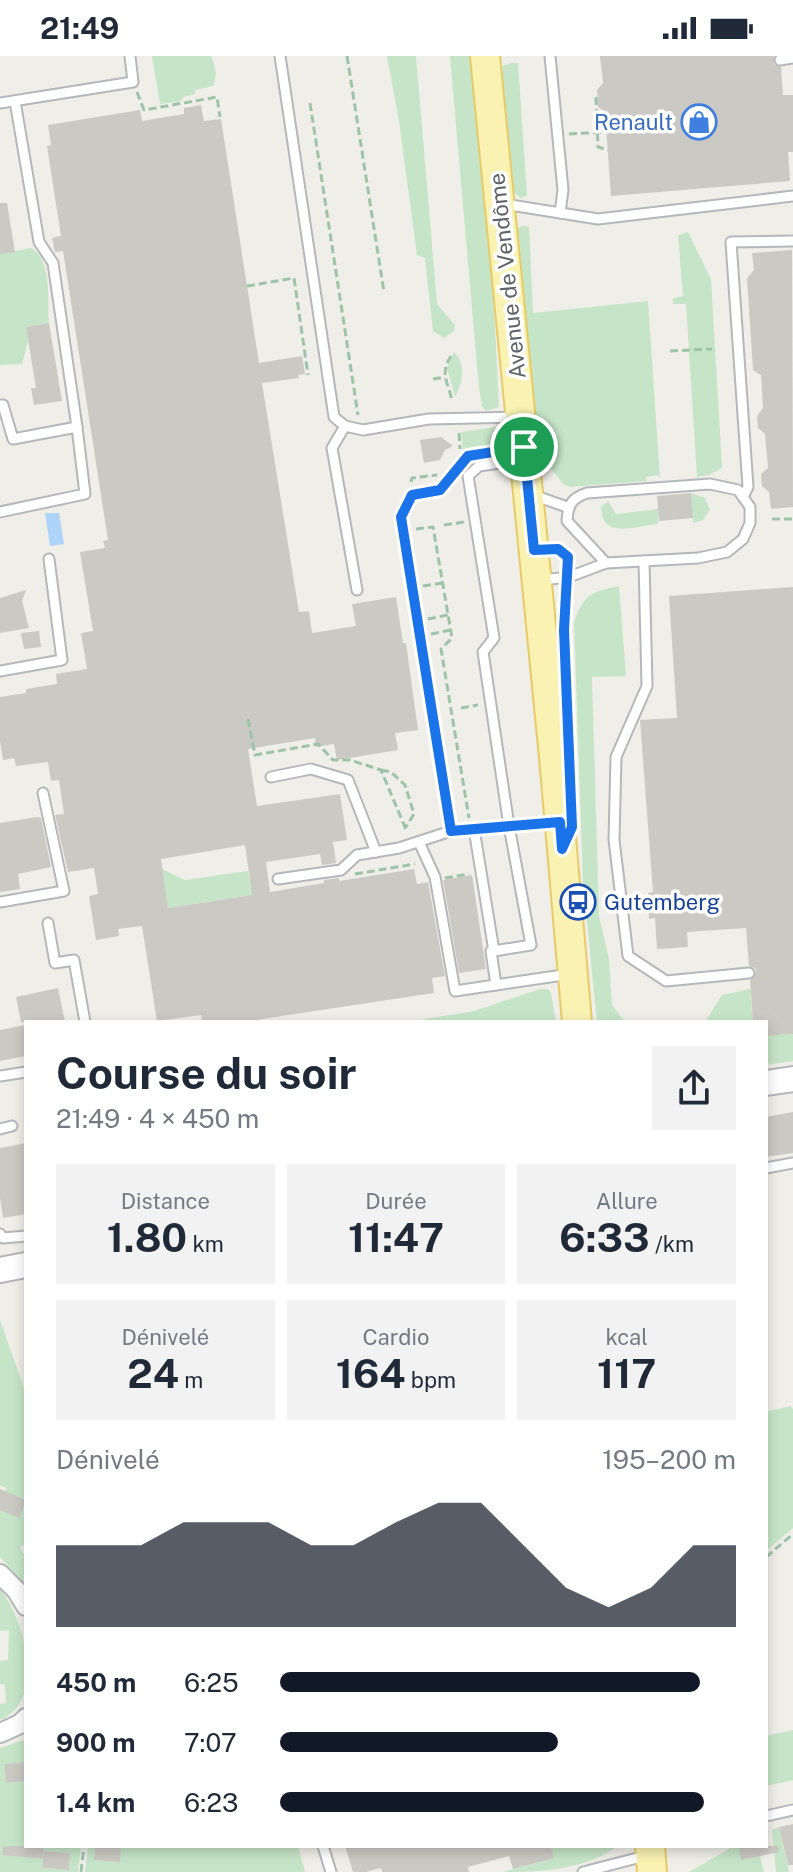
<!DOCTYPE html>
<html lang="fr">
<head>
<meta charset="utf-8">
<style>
  body { margin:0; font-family:"Public Sans",sans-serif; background:#f2f2f3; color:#1f2937; height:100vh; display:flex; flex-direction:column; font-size:30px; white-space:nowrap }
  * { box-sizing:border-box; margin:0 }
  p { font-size:26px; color:#747a83 }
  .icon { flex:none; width:44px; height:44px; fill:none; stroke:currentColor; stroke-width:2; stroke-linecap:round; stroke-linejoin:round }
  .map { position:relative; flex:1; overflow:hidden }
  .drawer { position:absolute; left:24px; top:964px; width:744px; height:828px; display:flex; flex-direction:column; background:#fff; border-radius:0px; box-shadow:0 4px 12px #0003 }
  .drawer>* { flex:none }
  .pin { position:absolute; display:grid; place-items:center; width:68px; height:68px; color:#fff; margin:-34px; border:4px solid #fff; border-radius:50%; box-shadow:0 2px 8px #0007 }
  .round { display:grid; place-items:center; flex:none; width:84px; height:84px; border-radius:0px; background:#f2f2f3 }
  .head { display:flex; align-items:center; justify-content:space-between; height:136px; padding:0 32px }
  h1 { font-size:44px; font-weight:700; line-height:60px }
  .stats { display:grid; grid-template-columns:repeat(3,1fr); gap:12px; height:136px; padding:8px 32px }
  .stats div { display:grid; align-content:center; border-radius:0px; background:#f2f2f3; text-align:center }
  .stats b { font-size:40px; font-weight:700 }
  .stats small { font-size:22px; font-weight:400 }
  .stats p { font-size:22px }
  .chart { height:224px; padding:16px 32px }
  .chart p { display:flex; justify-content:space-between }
  .chart svg { width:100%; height:144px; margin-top:8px; fill:#111827; opacity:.7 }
  ul { padding:0 32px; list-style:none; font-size:26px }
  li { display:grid; grid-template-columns:128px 96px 1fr; align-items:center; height:60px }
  li i { height:20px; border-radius:10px; background:#111827 }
  .status { display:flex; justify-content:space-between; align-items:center; height:56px; padding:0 40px; background:#fff; direction:ltr }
  .status svg { height:22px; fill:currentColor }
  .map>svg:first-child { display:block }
  .green { fill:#c6e5c8 }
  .water { fill:#aed4f9 }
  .building { fill:#cbc9c4; fill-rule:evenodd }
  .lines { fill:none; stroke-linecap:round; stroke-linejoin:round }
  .lane-casing { stroke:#b4b7bb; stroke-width:13 }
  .street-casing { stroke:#b4b7bb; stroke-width:22 }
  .secondary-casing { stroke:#b4b6bb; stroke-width:28 }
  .primary-casing { stroke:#e7cb69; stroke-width:32 }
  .path { stroke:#9ec3ab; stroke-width:3; stroke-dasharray:8 4; stroke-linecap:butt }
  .lane { stroke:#fff; stroke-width:9 }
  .street { stroke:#fff; stroke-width:18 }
  .secondary { stroke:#fff; stroke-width:24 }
  .primary { stroke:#f9f2b3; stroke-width:28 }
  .route-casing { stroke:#fff; stroke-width:16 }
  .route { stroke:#1a73e8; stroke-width:10 }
  .labels { text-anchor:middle; stroke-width:7; stroke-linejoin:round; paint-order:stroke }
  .shop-label { font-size:22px; fill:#366cbe; stroke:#fff; text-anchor:end }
  .street-label { font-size:22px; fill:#5f6266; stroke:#fff }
  .transit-label { font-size:22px; fill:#164399; stroke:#fff; text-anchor:start }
</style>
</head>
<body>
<div class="status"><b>21:49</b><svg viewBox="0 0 49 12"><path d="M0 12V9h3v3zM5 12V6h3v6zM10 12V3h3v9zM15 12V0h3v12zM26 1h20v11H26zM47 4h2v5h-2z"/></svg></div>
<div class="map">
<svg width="793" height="1816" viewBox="0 0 793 1816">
  <rect width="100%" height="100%" fill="#f0eee8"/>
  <g class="green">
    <path d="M152,0H211C215,11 218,19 213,30L195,34V38L184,41L181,45L160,48Z"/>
    <path d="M387,0H416L437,248L455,269L454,275L444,282L433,275L425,202L417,199L399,65Z"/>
    <path d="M450,0H473L494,251L499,351L486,355L482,350L479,332Z"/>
    <path d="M511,7H518L527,140L520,142L510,132L499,16L503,10Z"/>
    <path d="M522,170L529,171L533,257L648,245L660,423L658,419L646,421L647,425L570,431L563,428L542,401L520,250L512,175Z"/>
    <path d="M688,176L711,223L722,412L709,419L697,421L686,248H673V242L683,240L678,179Z"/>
    <path d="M31,192C53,204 47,246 49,267L26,271L28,285L22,308L0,309V198Z"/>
    <path d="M454,296C467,308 462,327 455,341L447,312Z"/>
    <path d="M495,371L501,372L504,377L503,385L495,391L463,396L461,376Z"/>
    <path d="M691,437L705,442L710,453L703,464L693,467Z"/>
    <path d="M608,445L616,458L658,453V468C634,470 602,484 601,451Z"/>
    <path d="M619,530L626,620L592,621L599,860L609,903L612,949L625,966H597L583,826L574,566C584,538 591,536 619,530Z"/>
    <path d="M162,813L185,824L248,815L252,839L168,852Z"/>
    <path d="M540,933H548L551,937L556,966H407L474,955Z"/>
    <path d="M750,933L753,966H705L722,939Z"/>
    <path d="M793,978V1005L766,1009V980Z"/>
    <path d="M0,1264L26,1338V1487L20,1492L26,1501V1530L0,1501V1454L6,1432L0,1429Z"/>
    <path d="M790,1350L793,1353V1472L766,1495V1356Z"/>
    <path d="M0,1533C25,1564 47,1645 0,1664V1648L6,1647L5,1629L0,1628V1605L8,1604L9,1574L0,1575Z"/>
    <path d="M793,1674V1724L766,1730V1680Z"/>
    <path d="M23,1684L26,1689V1706L4,1708L6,1727L26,1725V1780L22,1801L43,1803L42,1812L69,1814L70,1797L43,1795L44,1790H81L78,1816H0V1692Z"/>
    <path d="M779,1771L789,1816H776L772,1774Z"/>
    <path d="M88,1790H95L94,1804L119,1806L121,1790H298L305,1816H85Z"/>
    <path d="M551,1790H618C584,1814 543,1816 503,1816L553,1802Z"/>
    <path d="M729,1790H739L742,1803L760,1800L764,1816H689L729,1793Z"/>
  </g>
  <path class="water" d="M45,457H59L64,488L50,490Z"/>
  <g class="building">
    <path d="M600,0H774V8L781,11L783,39H793V96H788L790,125L611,140L605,56L598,51L597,34L603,27Z"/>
    <path d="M201,49L204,65L221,63L259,307L302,300L305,318L298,319L299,322L262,327L299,556L309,555L312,577L356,570L352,548L396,541L403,587H406L418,674L395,677L398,694L337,704L334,688L316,691L315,682L248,693L257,750L340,738L347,784L333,786L336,807L322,809L320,798L266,806L270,836L324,827V824L339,822V825L414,813L417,828L428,826L445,920L432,922L434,937L242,966H202L201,959L157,965L142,870L118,873L119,880L96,884L89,840L98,838L94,812L68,816L55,759L64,758L59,724L51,725L48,706L16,710L14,702L3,704L0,685V641L26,637V633L57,628L56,618L87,613L81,577L93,575L80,496L105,492L103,485L108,484L63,195L55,196L52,182L61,180L47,90L51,89L48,69L140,54L142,65L184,58V52ZM245,789L252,839L168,852L161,803Z"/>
    <path d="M0,147H7L15,196L0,198Z"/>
    <path d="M792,194L793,451L771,453L769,436L762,430L761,418L768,412L765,378L758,372L757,361L763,351L761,319L753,314L747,222L754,214L752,197Z"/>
    <path d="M49,267L62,345L34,349L31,332H36L26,271Z"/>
    <path d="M441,381L453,390L445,394L440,404L424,407L420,384Z"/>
    <path d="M691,437L693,462L659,465L657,440Z"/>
    <path d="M793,531V978L766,980V966H753L750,924L756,917L755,912L749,910L746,872L687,876L688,891L657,893L655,862L649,863L648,837L653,836L640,664L677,662L669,540Z"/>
    <path d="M26,534L22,545L29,572L0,577V542Z"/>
    <path d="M39,575L41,591L24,593L21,577Z"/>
    <path d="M37,761L41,762L51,811L18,818L20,833L0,836V767Z"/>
    <path d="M472,819L486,913L459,917L443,824Z"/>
    <path d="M58,932L65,966H21L16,941Z"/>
    <path d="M26,969V1000L0,1005V974Z"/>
    <path d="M793,1056V1097L766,1101V1061Z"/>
    <path d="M26,1087V1158L3,1162L0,1142V1092Z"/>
    <path d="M0,1433L26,1444L19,1462L0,1454Z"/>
    <path d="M26,1706V1725L6,1727L4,1708Z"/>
    <path d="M793,1768V1809H788L779,1771Z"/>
    <path d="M3,1790H44L43,1795L70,1797L69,1814L42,1812L43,1803L2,1799Z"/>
    <path d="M95,1790H121L120,1806L94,1804Z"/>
    <path d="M345,1790H551L554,1802L513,1813L509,1800L468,1811L469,1816H382L381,1812L366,1816H353Z"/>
    <path d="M739,1790H778L779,1796L741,1804Z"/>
  </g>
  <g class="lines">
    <defs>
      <g id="lane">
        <path d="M280,0L334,361L345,370L363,374L429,363L518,361"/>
        <path d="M550,0L563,134L560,157"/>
        <path d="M780,4L793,2"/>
        <path d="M15,45L39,186L53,207L77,371"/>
        <path d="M0,47L133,26L130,0"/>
        <path d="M504,148L598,163L793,140"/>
        <path d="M0,349H3L13,383L77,371L85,438L0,456"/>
        <path d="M345,370L332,392L357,534"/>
        <path d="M521,391L468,400L440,434L412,439L401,461L451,775L556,767"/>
        <path d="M710,428L738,434L750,451V467L743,483L727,496L698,502L606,507L567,465C568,448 572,442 587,437Z"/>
        <path d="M533,439L567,451"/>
        <path d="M743,441L748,431L731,186L793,185"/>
        <path d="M538,494L558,493L568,501L564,574L571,744"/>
        <path d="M644,505L647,630L616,701L614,784L628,900L666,925L749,917"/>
        <path d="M541,524L569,521L606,507"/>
        <path d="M0,615L62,604L49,503"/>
        <path d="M271,721L311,713L348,724L376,796"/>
        <path d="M474,773L494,895L531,889L509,770L483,596L494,582L468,420L479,410L521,404"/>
        <path d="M419,786L435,821L455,935L570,918"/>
        <path d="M278,823L341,814L357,799L399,792L451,775"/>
        <path d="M0,846L64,835L43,737"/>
        <path d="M48,867L55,907L74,904L85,966"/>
        <path d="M494,895H491L496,929"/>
        <path d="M0,1020L26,1016"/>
        <path d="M0,1073L12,1070"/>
        <path d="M766,1112L793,1107"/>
        <path d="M0,1178L3,1182L26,1180"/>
        <path d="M766,1760L793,1754"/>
        <path d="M323,1790L331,1816"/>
        <path d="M583,1816L645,1800"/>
      </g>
      <g id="street">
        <path d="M0,1518L17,1535L26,1550"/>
        <path d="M0,1677L20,1668L26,1662"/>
      </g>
      <g id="secondary">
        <path d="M766,1027L793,1023"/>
        <path d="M0,1214L26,1209"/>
      </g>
      <g id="primary">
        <path d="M485,0L554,701L577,966"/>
        <path d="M650,1790L652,1816"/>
      </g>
    </defs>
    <use href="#lane" class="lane-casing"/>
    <use href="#street" class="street-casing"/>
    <use href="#secondary" class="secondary-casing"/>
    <use href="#primary" class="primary-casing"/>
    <g class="path">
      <path d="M347,0L384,236"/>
      <path d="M137,36L144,54L217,41L220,61"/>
      <path d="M596,41L598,91L608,94"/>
      <path d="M310,47L358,359"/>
      <path d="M569,78L606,76"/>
      <path d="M247,230L294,222L308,319"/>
      <path d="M670,295L712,293"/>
      <path d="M451,300C440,318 447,324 452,344"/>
      <path d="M433,323L445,321"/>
      <path d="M459,377L460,393"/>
      <path d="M411,426L412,422L437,419"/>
      <path d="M772,463H793"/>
      <path d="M444,469L464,466"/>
      <path d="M416,473L433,471L452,582L441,593L469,762"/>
      <path d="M423,530L443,527"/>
      <path d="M428,563L448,559"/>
      <path d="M431,578L451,574"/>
      <path d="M461,652L478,649"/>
      <path d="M248,663L255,699L318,688L333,704H350L381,714L407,776"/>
      <path d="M381,714L391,716L405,729L414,758L405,772"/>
      <path d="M355,818L415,808"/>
      <path d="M445,822L469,818"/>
      <path d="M766,1501L793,1478"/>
      <path d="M81,1816L84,1790"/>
    </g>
    <use href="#lane" class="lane"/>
    <use href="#street" class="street"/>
    <use href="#secondary" class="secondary"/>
    <use href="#primary" class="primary"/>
  </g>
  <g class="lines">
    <defs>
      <path id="route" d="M524,391L534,494L558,493L568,501L564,574L572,771L562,793L560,766L451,775L401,461L412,439L440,434L468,400Z"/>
    </defs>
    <use href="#route" class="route-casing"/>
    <use href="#route" class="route"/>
  </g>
  <defs>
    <symbol id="shop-ring" viewBox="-11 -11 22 22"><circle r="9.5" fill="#fff" stroke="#3f7fe0" stroke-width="1.5"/><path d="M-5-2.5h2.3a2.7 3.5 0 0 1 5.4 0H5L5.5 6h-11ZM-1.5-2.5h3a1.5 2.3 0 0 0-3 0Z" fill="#3f7fe0"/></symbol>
    <symbol id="bus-ring" viewBox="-11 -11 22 22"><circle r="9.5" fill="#fff" stroke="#1a4fb4" stroke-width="1.5"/><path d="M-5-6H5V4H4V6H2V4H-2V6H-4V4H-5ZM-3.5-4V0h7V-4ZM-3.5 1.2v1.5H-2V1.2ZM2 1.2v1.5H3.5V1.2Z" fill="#1a4fb4"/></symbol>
  </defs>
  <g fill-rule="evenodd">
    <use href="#shop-ring" x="679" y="46" width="40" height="40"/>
    <use href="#bus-ring" x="558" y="826" width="40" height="40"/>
  </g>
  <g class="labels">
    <g class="shop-label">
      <text x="673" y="74">Renault</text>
    </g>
    <g class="street-label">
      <text transform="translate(507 220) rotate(-96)" y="8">Avenue de Vendôme</text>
    </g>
    <g class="transit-label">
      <text x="604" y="854">Gutemberg</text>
    </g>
  </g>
</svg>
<div class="pin" style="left:524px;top:391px;background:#1e9e55"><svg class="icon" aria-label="arrive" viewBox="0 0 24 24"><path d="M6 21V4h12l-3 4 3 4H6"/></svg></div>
<section class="drawer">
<div class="head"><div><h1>Course du soir</h1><p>21:49 · 4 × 450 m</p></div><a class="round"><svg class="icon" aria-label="share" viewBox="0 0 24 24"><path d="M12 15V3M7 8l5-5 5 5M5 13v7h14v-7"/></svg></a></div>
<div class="stats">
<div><p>Distance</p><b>1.80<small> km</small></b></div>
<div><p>Durée</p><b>11:47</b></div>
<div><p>Allure</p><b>6:33<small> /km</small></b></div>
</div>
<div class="stats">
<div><p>Dénivelé</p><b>24<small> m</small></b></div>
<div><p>Cardio</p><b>164<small> bpm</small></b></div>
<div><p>kcal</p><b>117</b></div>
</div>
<div class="chart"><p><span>Dénivelé</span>195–200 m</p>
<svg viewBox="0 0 160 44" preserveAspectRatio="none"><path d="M0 44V19L10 19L20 19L30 12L40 12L50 12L60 19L70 19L80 12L90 6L100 6L110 19L120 32L130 38L140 32L150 19L160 19V44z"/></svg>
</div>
<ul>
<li><b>450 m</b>6:25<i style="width:92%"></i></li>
<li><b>900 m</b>7:07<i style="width:61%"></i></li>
<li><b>1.4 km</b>6:23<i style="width:93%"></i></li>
</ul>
</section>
</div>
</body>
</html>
